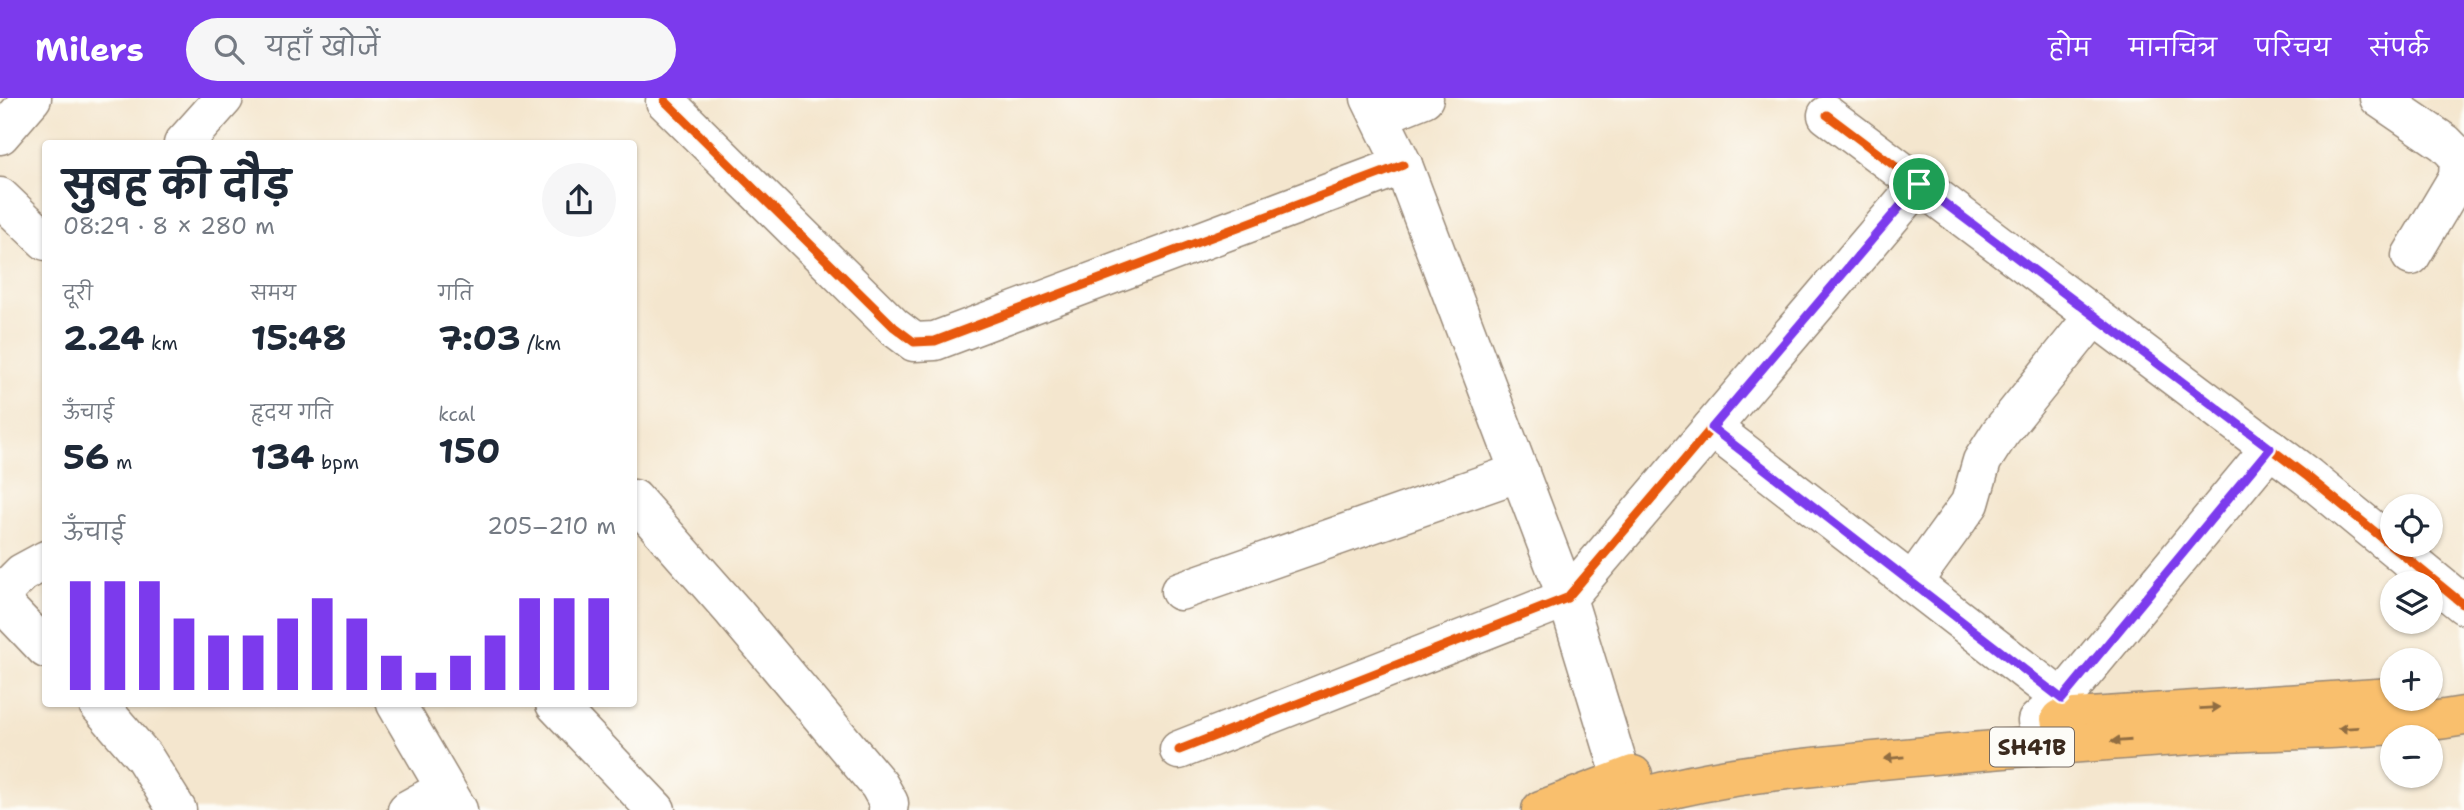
<!DOCTYPE html>
<html lang="hi">
<head>
<meta charset="utf-8">
<style>
  body { margin:0; font-family:"Shantell Sans","Playpen Sans Deva",sans-serif; background:#f6f6f7; color:#1f2937; height:100vh; display:flex; flex-direction:column; font-size:26px; white-space:nowrap }
  * { box-sizing:border-box; margin:0 }
  p { font-size:23px; color:#747a83 }
  .icon { flex:none; width:38px; height:38px; fill:none; stroke:currentColor; stroke-width:2; stroke-linecap:round; stroke-linejoin:round }
  .map { position:relative; flex:1; overflow:hidden }
  .sheet { position:absolute; left:42px; top:42px; width:595px; height:567px; display:flex; flex-direction:column; background:#fff; border-radius:7px; box-shadow:0 2px 5px #0004 }
  .sheet>* { flex:none }
  .buttons { position:absolute; left:2380px; top:396px; display:grid; gap:14px }
  .buttons a { display:grid; place-items:center; width:63px; height:63px; border-radius:50%; background:#fff; box-shadow:0 2px 5px #0004; font-size:35px }
  .pin { position:absolute; display:grid; place-items:center; width:60px; height:60px; color:#fff; margin:-30px; border:4px solid #fff; border-radius:50%; box-shadow:0 2px 7px #0007 }
  .round { display:grid; place-items:center; flex:none; width:74px; height:74px; border-radius:37px; background:#f6f6f7 }
  .head { display:flex; align-items:center; justify-content:space-between; height:119px; padding:0 21px }
  h1 { font-size:38px; font-weight:700; line-height:52px }
  .figures { display:grid; grid-template-columns:repeat(3,1fr); gap:10px; height:119px; padding:7px 21px }
  .figures div { display:grid; align-content:center }
  .figures b { font-size:35px; font-weight:700 }
  .figures small { font-size:19px; font-weight:400 }
  .figures p { font-size:19px }
  .chart { height:196px; padding:14px 21px }
  .chart p { display:flex; justify-content:space-between }
  .chart svg { width:100%; height:126px; margin-top:7px; stroke:#7c3aed; stroke-width:6 }
  header { display:flex; align-items:center; gap:42px; box-sizing:border-box; height:98px; padding:0 35px; background:#7c3aed; color:#fff }
  header strong { font-size:33px }
  nav { display:flex; gap:38px; margin-inline-start:auto; font-size:24px }
  .search { width:490px; height:63px; background:#f6f6f7; display:flex; align-items:center; gap:18px; box-sizing:border-box; padding:0 24px; border-radius:38px; color:#747a83; font-size:26px }
  .map>svg:first-child { display:block }
  .lines { fill:none; stroke-linecap:round; stroke-linejoin:round }
  .minor-casing { stroke:#988876; stroke-width:41 }
  .major-casing { stroke:#988876; stroke-width:41 }
  .minor { stroke:#fff; stroke-width:38 }
  .major { stroke:#f9bf6d; stroke-width:38 }
  .cycleway-casing { stroke:#fdfcf7; stroke-width:13 }
  .cycleway { stroke:#e8590c; stroke-width:9 }
  .oneway { fill:#906d42 }
  .route-casing { stroke:#fff; stroke-width:14 }
  .route { stroke:#7c3aed; stroke-width:9 }
  .labels { text-anchor:middle; stroke-width:5; stroke-linejoin:round; paint-order:stroke }
  .shield { fill:#fdfcf7; stroke:#75695f; stroke-width:2 }
  .shield-label { font-size:23px; font-weight:bold; fill:#3b2a1e }
</style>
</head>
<body>
<header>
<strong>Milers</strong>
<div class="search"><svg class="icon" aria-label="search" viewBox="0 0 24 24"><circle cx="10" cy="10" r="6"/><path d="M15 15l6 6"/></svg>यहाँ खोजें</div>
<nav><a>होम</a><a>मानचित्र</a><a>परिचय</a><a>संपर्क</a></nav>
</header>
<div class="map">
<svg width="2464" height="712" viewBox="0 0 2464 712">
  <rect width="100%" height="100%" fill="#fdfcf7"/>
  <filter id="ink" filterUnits="userSpaceOnUse"><feTurbulence type="fractalNoise" baseFrequency=".0143" numOctaves="2"/><feDisplacementMap in="SourceGraphic" scale="14" xChannelSelector="R" yChannelSelector="G"/><feConvolveMatrix kernelMatrix="1 2 1 2 8 2 1 2 1" color-interpolation-filters="sRGB"/></filter>
  <filter id="wash" filterUnits="userSpaceOnUse"><feTurbulence type="fractalNoise" baseFrequency=".00686" numOctaves="4" result="noise"/><feDisplacementMap in="SourceGraphic" scale="28" xChannelSelector="R" yChannelSelector="G"/><feGaussianBlur stdDeviation="1.57" result="paint"/><feColorMatrix in="noise" values="0 0 0 0 0 0 0 0 0 0 0 0 0 0 0 0 0 1.4 0 .05"/><feComposite in="paint" operator="in"/></filter>
  <g filter="url(#wash)">
    <rect width="100%" height="100%" fill="#f4e6ce"/>
  </g>
  <g filter="url(#ink)">
    <g class="lines">
      <defs>
        <g id="minor">
          <path d="M1370,0L1403,67L1567,500L1622,680"/>
          <path d="M2379,0L2445,45L2459,59L2458,79L2411,158"/>
          <path d="M665,3L894,229L914,244L935,243L1403,67"/>
          <path d="M1827,17L2308,379L2464,507"/>
          <path d="M1379,18L1424,0"/>
          <path d="M0,37L32,0"/>
          <path d="M183,46L224,0"/>
          <path d="M0,99L46,143"/>
          <path d="M1712,330L2062,601"/>
          <path d="M634,401L733,513L879,687L889,705L888,712"/>
          <path d="M46,462L22,475L3,494L6,509L46,551"/>
          <path d="M1912,485L1970,405L1982,363L2000,335L2094,218"/>
          <path d="M1180,493L1520,374"/>
          <path d="M98,606L144,659L177,712"/>
          <path d="M396,606L458,712"/>
          <path d="M555,606L656,712"/>
          <path d="M2037,623L2062,601L2270,350"/>
          <path d="M1179,652L1567,500L1919,86"/>
          <path d="M407,712L445,691"/>
        </g>
        <g id="major">
          <path d="M2060,621L2392,599"/>
          <path d="M1541,712L1633,677"/>
          <path d="M1604,712C1682,682 1769,673 1853,665C1970,653 2088,644 2206,636C2292,631 2379,633 2464,618"/>
        </g>
      </defs>
      <use href="#minor" class="minor-casing"/>
      <use href="#major" class="major-casing"/>
      <use href="#minor" class="minor"/>
      <use href="#major" class="major"/>
      <defs>
        <g id="cycleway">
          <path d="M665,3L894,229L914,244L935,243L1403,67"/>
          <path d="M1827,17L2308,379L2464,507"/>
          <path d="M1179,652L1567,500L1919,86"/>
        </g>
      </defs>
      <use href="#cycleway" class="cycleway-casing"/>
      <use href="#cycleway" class="cycleway"/>
    </g>
    <defs><path id="oneway-solid" d="M-6-.8H1V-3.2L6.5 0L1 3.2V.8H-6Z" transform="scale(1.75)"/></defs>
    <g class="oneway">
      <use href="#oneway-solid" transform="translate(2210 610) rotate(-3)"/>
      <use href="#oneway-solid" transform="translate(2348 630) rotate(177)"/>
      <use href="#oneway-solid" transform="translate(2121 643) rotate(176)"/>
      <use href="#oneway-solid" transform="translate(1894 660) rotate(174)"/>
    </g>
  </g>
  <g class="lines" filter="url(#ink)">
    <defs>
      <path id="route" d="M1919,86L2270,350L2062,601L1712,330Z"/>
    </defs>
    <use href="#route" class="route-casing"/>
    <use href="#route" class="route"/>
  </g>
  <g class="labels">
    <rect class="shield" x="1990" y="629.5" width="84" height="39" rx="5"/>
    <g class="shield-label">
      <text x="2032" y="657">SH41B</text>
    </g>
  </g>
</svg>
<div class="buttons">
<a><svg class="icon" aria-label="locate" viewBox="0 0 24 24"><circle cx="12" cy="12" r="6"/><path d="M12 2v4M12 18v4M2 12h4M18 12h4"/></svg></a>
<a><svg class="icon" aria-label="layers" viewBox="0 0 24 24"><path d="M12 4l9 5-9 5-9-5zM3 14l9 5 9-5"/></svg></a>
<a>+</a>
<a>−</a>
</div>
<div class="pin" style="left:1919px;top:86px;background:#1e9e55"><svg class="icon" aria-label="arrive" viewBox="0 0 24 24"><path d="M6 21V4h12l-3 4 3 4H6"/></svg></div>
<section class="sheet">
<div class="head"><div><h1>सुबह की दौड़</h1><p>08:29 · 8 × 280 m</p></div><a class="round"><svg class="icon" aria-label="share" viewBox="0 0 24 24"><path d="M12 15V3M7 8l5-5 5 5M5 13v7h14v-7"/></svg></a></div>
<div class="figures">
<div><p>दूरी</p><b>2.24<small> km</small></b></div>
<div><p>समय</p><b>15:48</b></div>
<div><p>गति</p><b>7:03<small> /km</small></b></div>
</div>
<div class="figures">
<div><p>ऊँचाई</p><b>56<small> m</small></b></div>
<div><p>हृदय गति</p><b>134<small> bpm</small></b></div>
<div><p>kcal</p><b>150</b></div>
</div>
<div class="chart"><p><span>ऊँचाई</span>205–210 m</p>
<svg viewBox="0 0 160 44" preserveAspectRatio="none"><path d="M5 44V6M15 44V6M25 44V6M35 44V19M45 44V25M55 44V25M65 44V19M75 44V12M85 44V19M95 44V32M105 44V38M115 44V32M125 44V25M135 44V12M145 44V12M155 44V12"/></svg>
</div>
</section>
</div>
</body>
</html>
